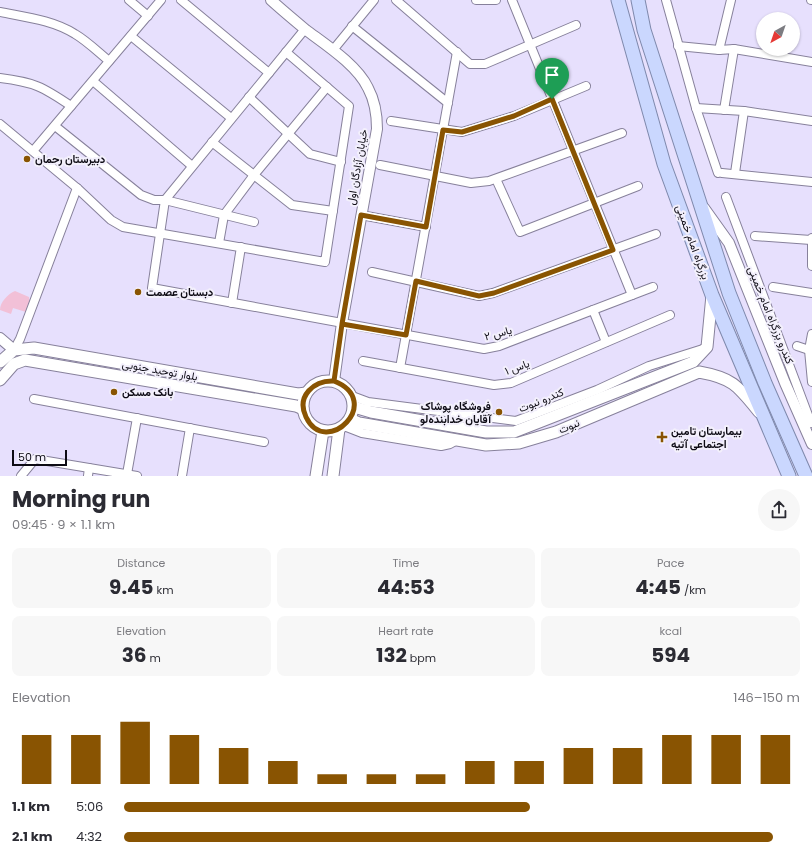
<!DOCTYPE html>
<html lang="en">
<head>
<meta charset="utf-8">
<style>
  body { margin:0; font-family:Poppins,Vazirmatn,sans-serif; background:#f7f7f7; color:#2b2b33; height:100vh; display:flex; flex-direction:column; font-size:15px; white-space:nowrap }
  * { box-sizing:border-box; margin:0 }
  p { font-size:13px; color:#7c7c81 }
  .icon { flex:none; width:22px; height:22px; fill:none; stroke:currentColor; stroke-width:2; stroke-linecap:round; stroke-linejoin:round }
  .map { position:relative; height:476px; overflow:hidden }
  .side { display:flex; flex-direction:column; background:#fff; flex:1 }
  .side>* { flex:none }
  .needle { width:26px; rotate:220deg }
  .buttons { position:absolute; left:756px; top:12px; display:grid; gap:8px }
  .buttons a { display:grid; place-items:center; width:44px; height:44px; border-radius:50%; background:#fff; box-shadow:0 1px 3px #0004; font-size:20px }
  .scale { position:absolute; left:12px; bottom:10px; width:55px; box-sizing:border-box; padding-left:4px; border:2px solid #0d0b14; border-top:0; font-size:11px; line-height:14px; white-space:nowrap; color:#0d0b14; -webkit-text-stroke:3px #f3f0fc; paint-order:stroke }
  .pin { position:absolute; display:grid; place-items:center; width:34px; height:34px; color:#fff; margin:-41px -17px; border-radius:50% 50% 50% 0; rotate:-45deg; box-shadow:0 0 4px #0007 }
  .pin .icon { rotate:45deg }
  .round { display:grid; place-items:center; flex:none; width:42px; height:42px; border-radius:21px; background:#f7f7f7 }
  .head { display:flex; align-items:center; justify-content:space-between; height:68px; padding:0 12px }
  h1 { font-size:22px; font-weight:700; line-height:30px }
  .figures { display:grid; grid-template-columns:repeat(3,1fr); gap:6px; height:68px; padding:4px 12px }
  .figures div { display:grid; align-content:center; border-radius:8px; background:#f7f7f7; text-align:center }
  .figures b { font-size:20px; font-weight:700 }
  .figures small { font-size:11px; font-weight:400 }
  .figures p { font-size:11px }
  .chart { height:112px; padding:8px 12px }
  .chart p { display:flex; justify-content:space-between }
  .chart svg { width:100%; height:72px; margin-top:4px; stroke:#895402; stroke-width:6 }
  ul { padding:0 12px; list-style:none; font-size:13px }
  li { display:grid; grid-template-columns:64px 48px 1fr; align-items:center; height:30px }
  li i { height:10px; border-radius:5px; background:#895402 }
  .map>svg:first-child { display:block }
  .green { fill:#f2c0d7 }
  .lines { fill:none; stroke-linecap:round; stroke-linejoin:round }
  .minor-casing { stroke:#87819b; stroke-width:10 }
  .tertiary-casing { stroke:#87819b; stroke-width:12 }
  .secondary-casing { stroke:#87819b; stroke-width:13 }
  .trunk-casing { stroke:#7f89ac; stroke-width:15 }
  .minor { stroke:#fff; stroke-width:8 }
  .tertiary { stroke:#fff; stroke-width:10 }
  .secondary { stroke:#fff; stroke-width:11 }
  .trunk { stroke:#cad7fe; stroke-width:13 }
  .route-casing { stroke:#fff; stroke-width:8 }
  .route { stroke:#895402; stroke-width:5 }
  .poi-dot { fill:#895402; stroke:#f3f0fc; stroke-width:1.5 }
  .labels { text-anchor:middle; stroke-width:4; stroke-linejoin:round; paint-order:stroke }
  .poi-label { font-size:11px; font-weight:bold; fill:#0d0b14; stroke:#f3f0fc; text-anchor:start }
  .street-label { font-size:11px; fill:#0d0b14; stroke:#f3f0fc }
</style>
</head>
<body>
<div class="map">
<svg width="812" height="476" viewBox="0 0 812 476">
  <rect width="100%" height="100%" fill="#e7e0fd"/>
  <path class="green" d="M15,291L29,297L30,303L26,312L13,308L11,314L0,310C0,302 8,294 15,291Z"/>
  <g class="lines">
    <defs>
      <g id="minor">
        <path d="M129,0L148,16"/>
        <path d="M181,0L269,73"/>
        <path d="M396,0L470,64H485L576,25"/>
        <path d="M476,0H496"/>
        <path d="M512,0L632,295"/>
        <path d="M666,0L696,108L718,173"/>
        <path d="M811,0H812"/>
        <path d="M0,12C25,17 53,20 75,34C87,41 98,52 109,61"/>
        <path d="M352,26L448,103"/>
        <path d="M305,29L165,200L152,288L484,349L499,346L653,287"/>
        <path d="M131,36L231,118"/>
        <path d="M678,46L719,50L734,49L812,62"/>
        <path d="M333,50L374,0"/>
        <path d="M719,50L731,0"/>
        <path d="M0,78C34,82 43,87 71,106"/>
        <path d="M93,81L192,166"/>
        <path d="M249,97L310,154L341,162"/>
        <path d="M696,108L744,111L812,121"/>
        <path d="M724,110L734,49"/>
        <path d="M391,121L462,132L514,116L586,86"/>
        <path d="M0,124L77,188L111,220L123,227L325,262L349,106L286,52"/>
        <path d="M55,126L141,195L154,200H165L254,222"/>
        <path d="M212,142L292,205L333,211"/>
        <path d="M33,151L161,0"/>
        <path d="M380,165L471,183L489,181L622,133"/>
        <path d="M722,173L812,182"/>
        <path d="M735,173L744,111"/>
        <path d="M496,179L520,232L638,186"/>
        <path d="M726,197L811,423"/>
        <path d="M361,215L426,227"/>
        <path d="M755,236L811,240"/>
        <path d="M812,238V266"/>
        <path d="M219,243L224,215L254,175L327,87"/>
        <path d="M372,272L479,296L493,293L656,234"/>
        <path d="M773,287L812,293"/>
        <path d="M232,303L241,247"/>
        <path d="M593,310L606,342"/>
        <path d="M797,346L809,350"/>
        <path d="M14,350L20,339L77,188"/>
        <path d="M363,361L494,385L511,383L670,315"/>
        <path d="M400,368L457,52"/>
        <path d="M812,382L809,350L812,334"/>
        <path d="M352,396L368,402L516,421L597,390L649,366L706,348"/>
        <path d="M34,399L264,442"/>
        <path d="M344,426L362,433L441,446L450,444L457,440"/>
        <path d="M127,474L137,418"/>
        <path d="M21,476L35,459L137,476"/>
        <path d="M88,476L89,468"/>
        <path d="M182,476L190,428"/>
      </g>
      <g id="tertiary">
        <path d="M271,0C282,10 294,20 306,30C326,45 357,65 368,88C375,101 377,114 377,129L342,323L334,381"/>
        <path d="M704,208L729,243L785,383L812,444"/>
        <path d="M0,338L14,350"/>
      </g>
      <g id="secondary">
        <path d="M0,362L14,350L34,348L298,394L306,393"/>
        <path d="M0,380L14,364L25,360L296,406L303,409"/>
        <circle cx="328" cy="406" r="25"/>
        <path d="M354,407L371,412L486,432H514L693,362L707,347L712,295"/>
        <path d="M350,419L359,423L486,445L519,443L556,432L699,372C733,378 738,386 759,412"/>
        <path d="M316,476L323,431"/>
        <path d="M333,476L339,429"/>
      </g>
      <g id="trunk">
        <path d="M618,0L664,164L712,295L789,476"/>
        <path d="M638,0L644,30L729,293L765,383L806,476"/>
      </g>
    </defs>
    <use href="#minor" class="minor-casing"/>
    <use href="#tertiary" class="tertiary-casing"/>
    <use href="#secondary" class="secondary-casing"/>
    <use href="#trunk" class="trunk-casing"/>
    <use href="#minor" class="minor"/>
    <use href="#tertiary" class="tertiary"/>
    <use href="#secondary" class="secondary"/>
    <use href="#trunk" class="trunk"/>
  </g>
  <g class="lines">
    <defs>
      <path id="route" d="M552,99L514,116L462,132L443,130L426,227L361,215L342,324L334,381C314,380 296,396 306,417C326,459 385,401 334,381L342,324L406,335L416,281L479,296L494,293L613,250L552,99"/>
    </defs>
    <use href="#route" class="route-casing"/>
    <use href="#route" class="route"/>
  </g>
  <g class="poi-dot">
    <circle cx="27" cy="159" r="4"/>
    <circle cx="138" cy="292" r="4"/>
    <circle cx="114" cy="392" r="4"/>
    <circle cx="499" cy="412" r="4"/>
    <path d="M660 431h4v4h4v4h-4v4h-4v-4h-4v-4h4z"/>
  </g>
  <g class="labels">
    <g class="poi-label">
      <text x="35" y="163">دبیرستان رحمان</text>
      <text x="146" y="296">دبستان عصمت</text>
      <text x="122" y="396">بانک مسکن</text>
      <text x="491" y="410" text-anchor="end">فروشگاه پوشاک<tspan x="491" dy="13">آقایان خدابنده‌لو</tspan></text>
      <text x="671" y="435">بیمارستان تامین<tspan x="671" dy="13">اجتماعی آتیه</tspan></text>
    </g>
    <g class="street-label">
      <text transform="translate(357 167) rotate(-80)" y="4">خیابان آزادگان اول</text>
      <text transform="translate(693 242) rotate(70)" y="4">بزرگراه امام خمینی</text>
      <text transform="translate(771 315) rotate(68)" y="4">کندرو بزرگراه امام خمینی</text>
      <text transform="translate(498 333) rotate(-15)" y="4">یاس ۲</text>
      <text transform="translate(517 367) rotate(-20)" y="4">یاس ۱</text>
      <text transform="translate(160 370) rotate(10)" y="4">بلوار توحید جنوبی</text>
      <text transform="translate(541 400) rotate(-22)" y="4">کندرو نبوت</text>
      <text transform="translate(569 426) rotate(-22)" y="4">نبوت</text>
    </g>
  </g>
</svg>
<div class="buttons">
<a><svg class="needle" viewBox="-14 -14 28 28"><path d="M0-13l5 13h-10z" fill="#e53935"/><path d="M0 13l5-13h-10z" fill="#7c7c81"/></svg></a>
</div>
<div class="scale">50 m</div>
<div class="pin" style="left:552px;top:99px;background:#1e9e55"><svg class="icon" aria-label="arrive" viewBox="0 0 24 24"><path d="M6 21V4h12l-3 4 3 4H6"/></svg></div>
</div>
<section class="side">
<div class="head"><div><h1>Morning run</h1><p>09:45 · 9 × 1.1 km</p></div><a class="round"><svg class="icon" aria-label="share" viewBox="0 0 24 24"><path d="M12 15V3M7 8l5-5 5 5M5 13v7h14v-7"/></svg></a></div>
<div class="figures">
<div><p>Distance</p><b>9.45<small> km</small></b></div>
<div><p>Time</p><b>44:53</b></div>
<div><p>Pace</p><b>4:45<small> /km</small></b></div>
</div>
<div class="figures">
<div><p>Elevation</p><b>36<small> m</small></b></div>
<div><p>Heart rate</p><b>132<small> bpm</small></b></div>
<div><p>kcal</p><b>594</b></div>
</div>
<div class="chart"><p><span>Elevation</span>146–150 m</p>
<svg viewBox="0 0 160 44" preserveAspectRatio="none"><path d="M5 44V14M15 44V14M25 44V6M35 44V14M45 44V22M55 44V30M65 44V38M75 44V38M85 44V38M95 44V30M105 44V30M115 44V22M125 44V22M135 44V14M145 44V14M155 44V14"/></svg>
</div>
<ul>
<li><b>1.1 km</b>5:06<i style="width:60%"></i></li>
<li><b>2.1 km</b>4:32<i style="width:96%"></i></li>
</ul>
</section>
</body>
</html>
